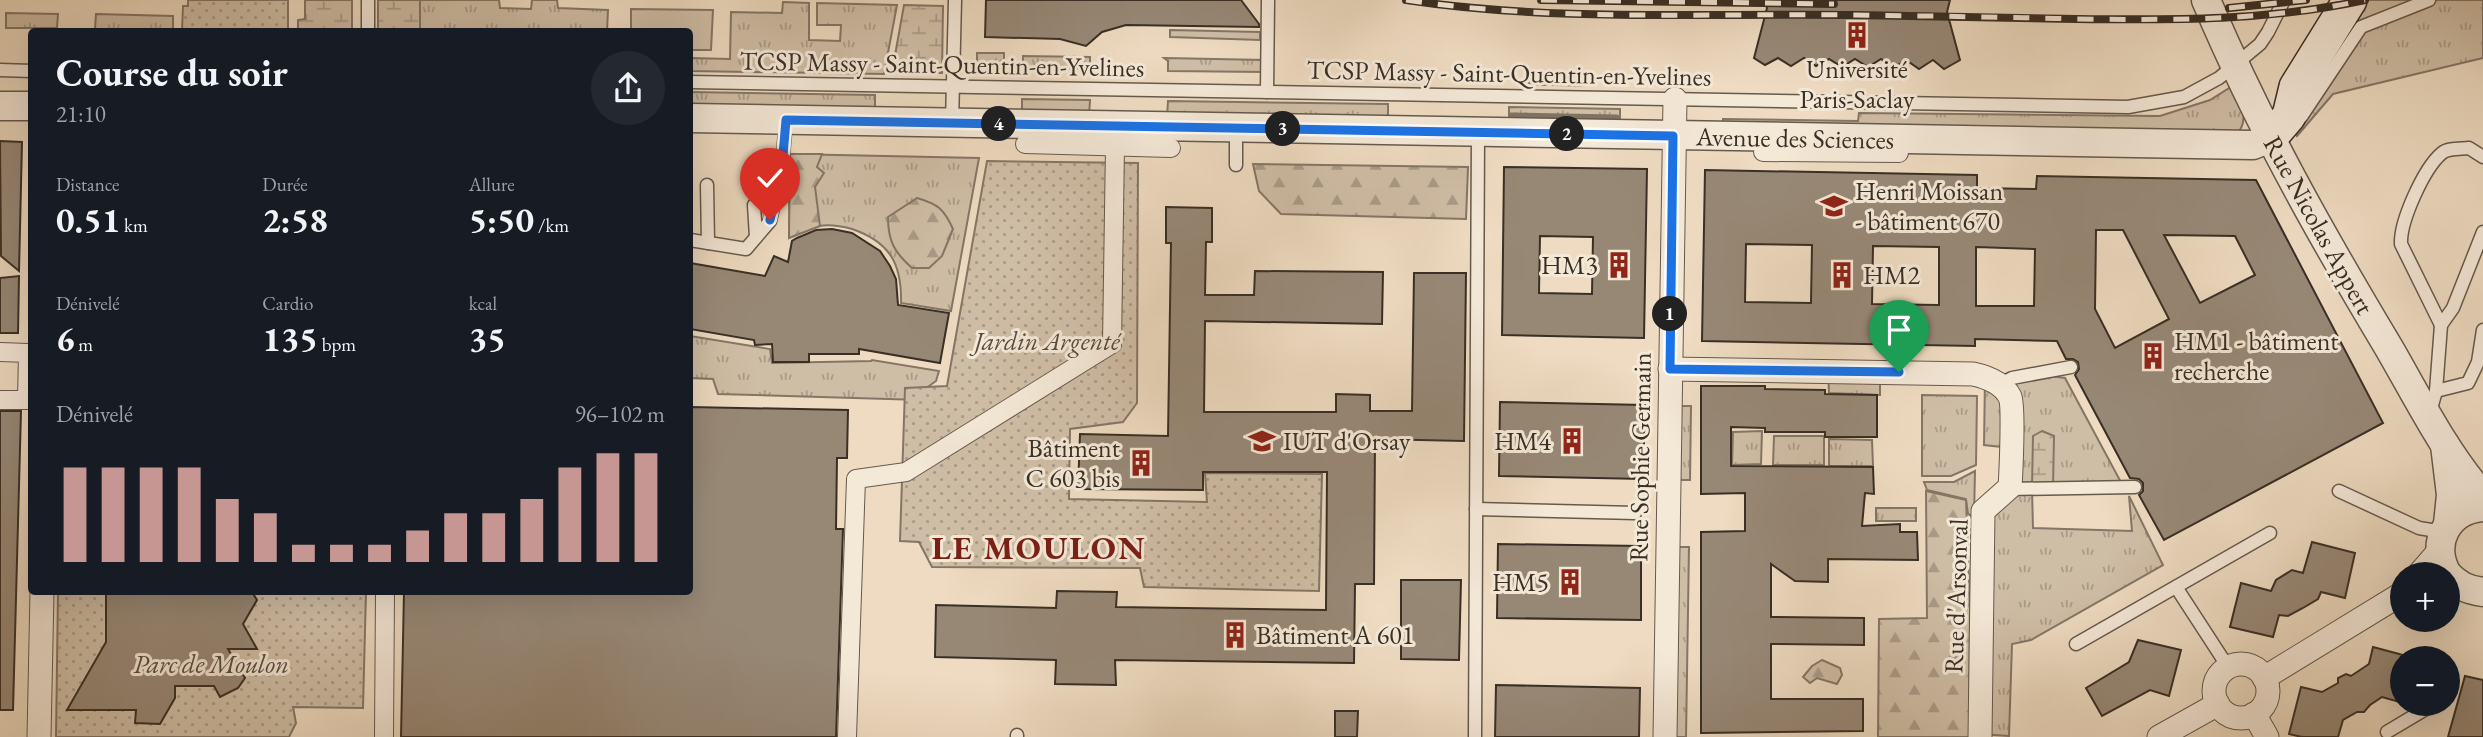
<!DOCTYPE html>
<html lang="fr">
<head>
<meta charset="utf-8">
<style>
  body { margin:0; font-family:"EB Garamond",serif; background:#242831; color:#f1f3f6; height:100vh; display:flex; flex-direction:column; font-size:26px; white-space:nowrap }
  * { box-sizing:border-box; margin:0 }
  p { font-size:23px; color:#9ea1a6 }
  .icon { flex:none; width:38px; height:38px; fill:none; stroke:currentColor; stroke-width:2; stroke-linecap:round; stroke-linejoin:round }
  .map { position:relative; flex:1; overflow:hidden }
  .side { position:absolute; left:28px; top:28px; width:665px; height:567px; display:flex; flex-direction:column; background:#171b24; border-radius:7px; box-shadow:0 7px 28px #0002 }
  .side>* { flex:none }
  .tools { position:absolute; left:2390px; top:562px; display:grid; gap:14px }
  .tools a { display:grid; place-items:center; width:70px; height:70px; border-radius:50%; background:#171b24; box-shadow:0 7px 28px #0002; font-size:35px }
  .pin { position:absolute; display:grid; place-items:center; width:60px; height:60px; color:#fff; margin:-72px -30px; border-radius:50% 50% 50% 0; rotate:-45deg; box-shadow:0 0 7px #0007 }
  .pin .icon { rotate:45deg }
  .km { position:absolute; width:35px; height:35px; margin:-18px; border-radius:50%; background:#222; color:#fff; font-size:19px; line-height:35px; text-align:center }
  .round { display:grid; place-items:center; flex:none; width:74px; height:74px; border-radius:37px; background:#242831 }
  .overview { display:flex; align-items:center; justify-content:space-between; height:119px; padding:0 28px }
  h1 { font-size:38px; font-weight:700; line-height:52px }
  .metrics { display:grid; grid-template-columns:repeat(3,1fr); gap:10px; height:119px; padding:7px 28px }
  .metrics div { display:grid; align-content:center }
  .metrics b { font-size:35px; font-weight:700 }
  .metrics small { font-size:19px; font-weight:400 }
  .metrics p { font-size:19px }
  .chart { height:196px; padding:14px 28px }
  .chart p { display:flex; justify-content:space-between }
  .chart svg { width:100%; height:126px; margin-top:7px; stroke:#c59692; stroke-width:6 }
  .map>svg:first-child { display:block }
  .grass { fill:url(#grass-tufts); stroke:#847666; stroke-width:2 }
  .forest { fill:url(#forest-firs); stroke:#847666; stroke-width:2 }
  .wetland { fill:url(#wetland-marsh); stroke:#847666; stroke-width:2 }
  .park { fill:url(#park-dots); stroke:#847666; stroke-width:2 }
  .pitch { fill:#cfbea6; stroke:#847666; stroke-width:2 }
  .lines { fill:none; stroke-linecap:round; stroke-linejoin:round }
  .stream { stroke:#807363; stroke-width:5 }
  .building { fill:#978876; stroke:#392f25; stroke-width:2; fill-rule:evenodd }
  .service-casing { stroke:#665a4c; stroke-width:15 }
  .pedestrian-casing { stroke:#665a4c; stroke-width:20 }
  .minor-casing { stroke:#665a4c; stroke-width:25 }
  .tertiary-casing { stroke:#665a4c; stroke-width:31 }
  .secondary-casing { stroke:#392f25; stroke-width:36 }
  .service { stroke:#f4e8d7; stroke-width:12 }
  .pedestrian { stroke:#f4e8d7; stroke-width:18 }
  .minor { stroke:#f4e8d7; stroke-width:23 }
  .tertiary { stroke:#f4e8d7; stroke-width:28 }
  .secondary { stroke:#f4e8d7; stroke-width:33 }
  .rail-casing { stroke:#392f25; stroke-width:8 }
  .rail { stroke:#f4e8d7; stroke-width:5; stroke-dasharray:16; stroke-linecap:butt }
  .route-casing { stroke:#fff; stroke-width:14 }
  .route { stroke:#1a73e8; stroke-width:9 }
  .labels { text-anchor:middle; stroke-width:6; stroke-linejoin:round; paint-order:stroke }
  .street-label { font-size:26px; fill:#392f25; stroke:#f4e8d7 }
  .poi-label { font-size:26px; fill:#392f25; stroke:#f4e8d7; text-anchor:start }
  .park-label { font-size:26px; font-style:italic; fill:#574c3f; stroke:#f4e8d7 }
  .district-label { font-size:33px; font-weight:bold; letter-spacing:2px; fill:#7a1f14; stroke:#f4e8d7 }
</style>
</head>
<body>
<div class="map">
<svg width="2483" height="737" viewBox="0 0 2483 737">
  <defs>
    <pattern id="grass-tufts" width="24" height="20" patternUnits="userSpaceOnUse" patternTransform="scale(1.75)"><rect width="24" height="20" fill="#cfbea6"/><path d="M3 7l-1-3M5 7V3M7 7l1-3M15 17l-1-3M17 17v-4M19 17l1-3" fill="none" stroke="#a99b87"/></pattern>
    <pattern id="forest-firs" width="22" height="20" patternUnits="userSpaceOnUse" patternTransform="scale(1.75)"><rect width="22" height="20" fill="#cfbea6"/><path d="M5 1l3.5 6h-7zM16 11l3.5 6h-7z" fill="#a99b87"/></pattern>
    <pattern id="wetland-marsh" width="20" height="14" patternUnits="userSpaceOnUse" patternTransform="scale(1.75)"><rect width="20" height="14" fill="#cfbea6"/><path d="M1 5h8M5 5V1M11 12h8M15 12V8" fill="none" stroke="#a99b87"/></pattern>
    <pattern id="park-dots" width="8" height="8" patternUnits="userSpaceOnUse" patternTransform="scale(1.75)"><rect width="8" height="8" fill="#cfbea6"/><path d="M2 2h.1M6 6h.1" fill="none" stroke="#a99b87" stroke-width="1.8" stroke-linecap="round"/></pattern>
  </defs>
  <rect width="100%" height="100%" fill="#eedbc1"/>
  <filter id="stains"><feTurbulence type="fractalNoise" baseFrequency=".00286" numOctaves="4"/><feColorMatrix values="0 0 0 0 .2 0 0 0 0 .09 0 0 0 0 .02 0 0 0 .5 -.17"/></filter>
  <radialGradient id="worn" r=".72"><stop offset=".6" stop-color="#630" stop-opacity="0"/><stop offset="1" stop-color="#630" stop-opacity=".3"/></radialGradient>
  <g class="grass">
    <path d="M378,0H499L500,8L531,9L532,0H557L558,8L608,10L607,31H378Z"/>
    <path d="M2344,0H2483V58L2333,94L2297,136L2289,123Z"/>
    <path d="M783,2L809,3V40L840,41L841,25H817V3L897,5L884,74L690,71V58L730,59L731,12L782,13Z"/>
    <path d="M6,13L58,14L57,28H6Z"/>
    <path d="M96,14L173,16V30L95,29Z"/>
    <path d="M1170,30L1260,32V40L1170,37Z"/>
    <path d="M977,53H1004V74L977,73Z"/>
    <path d="M1023,56L1090,57V69L1023,68Z"/>
    <path d="M1164,58L1265,60L1264,72L1168,71V61Z"/>
    <path d="M2234,85C2239,99 2250,120 2238,132L1723,127V119L1858,121L1859,113L2160,116L2210,100Z"/>
    <path d="M690,92L875,95V112L690,109Z"/>
    <path d="M1022,99L1090,100L1089,116L1022,115Z"/>
    <path d="M1168,101L1388,104V121L1167,117Z"/>
    <path d="M1509,107L1620,109V125L1509,123Z"/>
    <path d="M790,154L979,158L951,311L901,303C902,264 890,242 852,229C841,226 830,224 819,226C809,228 798,234 789,238Z"/>
    <path d="M690,336L770,349L772,363L871,361L872,360L939,371L936,381L922,391L921,400L718,394L713,379L690,378Z"/>
    <path d="M1828,368L1880,383V395L1829,393Z"/>
    <path d="M2035,374L2065,378L2123,486L2010,487L2011,448L1984,445L1985,377L2012,378Z"/>
    <path d="M1922,395L1977,396L1976,465L1951,476H1922Z"/>
    <path d="M1680,406H1691L1690,480H1678Z"/>
    <path d="M1762,431L1761,464L1732,465L1733,432Z"/>
    <path d="M1774,436H1824V465H1773Z"/>
    <path d="M1829,439L1872,440L1873,466H1829Z"/>
    <path d="M1975,471L1974,517L1968,514L1966,499L1927,490L1924,482H1954Z"/>
    <path d="M2010,489H2032L2033,528L2132,531L2129,496L2163,565L2031,640L2012,644L2009,736L1979,734L1983,511Z"/>
    <rect x="1876" y="508" width="40" height="13"/>
    <path d="M1676,547H1689L1686,737H1673Z"/>
  </g>
  <g class="forest">
    <path d="M790,154H822L817,167L824,173L815,187L820,226L789,238Z"/>
    <path d="M1253,164L1468,167L1466,219L1281,214L1259,191Z"/>
    <path d="M917,198C938,204 944,209 953,229L942,256L929,268H912C894,252 888,241 888,217Z"/>
    <path d="M1926,491L1966,500L1970,608L1969,737H1878L1879,619L1927,618Z"/>
    <path d="M1822,660L1840,668L1842,675L1837,684L1817,678L1810,683L1803,677L1812,666Z"/>
  </g>
  <g class="wetland">
    <path d="M305,0H352V31H298V20L305,19Z"/>
    <rect x="378" y="0" width="42" height="31"/>
    <path d="M904,5L943,6L942,73L892,72Z"/>
    <path d="M2042,431L2054,436L2053,487H2032L2033,436Z"/>
  </g>
  <g class="park">
    <path d="M188,0H288V31H182L183,6H188Z"/>
    <path d="M987,161L1138,163L1137,403L1123,422L1070,429L1069,499L1207,502L1205,473L1322,474L1319,591L1144,587L1140,568L932,567L919,542L900,541L905,388L947,386Z"/>
    <path d="M58,592H366L363,708L293,707L296,723L289,737H56Z"/>
  </g>
  <path class="pitch" d="M631,9L713,10L711,50H690V32L631,31Z"/>
  <g class="lines">
    <g class="stream">
      <path d="M1524,83L1582,84"/>
      <path d="M1511,115L1617,117"/>
    </g>
  </g>
  <g class="building">
    <path d="M986,0H1241L1259,24V27L1126,25L1102,32L1086,46L1060,39L985,37Z"/>
    <path d="M1765,0H1950L1947,12L1960,60L1944,69L1933,60L1919,69L1906,60L1893,68L1881,59L1868,67L1855,59L1842,67L1829,59L1816,66L1804,58L1791,66L1778,58L1765,65L1754,58L1767,8Z"/>
    <path d="M0,141L22,142L19,271L1,256Z"/>
    <path d="M1504,167L1647,169L1644,338L1502,335ZM1540,236L1593,237L1592,294L1539,293Z"/>
    <path d="M1705,170L1977,175V188L2036,189L2037,176L2256,180L2383,423L2164,540L2139,495L2143,491V483L2139,479L2130,478L2075,375L2079,369L2078,362L2073,359H2066L2057,341L1975,339V346L1702,341ZM2096,230H2123L2169,319L2115,348L2095,309ZM2164,235L2235,236L2255,275L2200,303ZM1746,244L1812,245L1811,303L1745,302ZM1873,246L1939,247V305L1872,304ZM1976,247L2035,249L2034,306H1976Z"/>
    <path d="M1166,207L1212,208V242H1206L1205,295H1254L1255,271L1383,272L1382,324L1205,321L1204,412H1336V394L1370,395V411H1412L1414,273H1466L1464,441L1375,439L1374,584H1355L1354,663L1115,660L1116,685L1055,684L1056,660L935,657L936,605L1056,608L1057,591L1117,592L1116,607L1326,610L1327,472H1203V490L1078,489L1080,434L1168,436L1171,243H1166Z"/>
    <path d="M832,229L852,233L880,251L890,266L896,279L898,305L949,313L940,363L859,349V354H809V362H773L772,344L755,345L754,340L690,329V263L765,276L774,256L788,262L792,241L797,238L816,230Z"/>
    <path d="M19,276L18,333H0V278Z"/>
    <path d="M1701,386H1765V389L1825,390V394L1877,395V437H1825V432H1765V428L1731,427V466L1873,467L1874,494L1865,493L1862,526L1900,524V532H1917L1918,560L1828,559V582L1795,581L1771,564V617L1864,618V645L1771,644V699H1863V731L1701,733V532L1745,531V493L1701,494Z"/>
    <path d="M1500,402L1645,405L1643,479L1499,476Z"/>
    <path d="M690,407L848,410L847,458H837L836,529H843L836,737H401L404,592H690Z"/>
    <path d="M0,411H21L13,710H0Z"/>
    <path d="M2312,542L2355,553L2345,598L2321,592L2318,599L2303,608L2288,616L2279,615L2273,637L2230,627L2241,583L2271,591L2276,580L2292,570L2303,573Z"/>
    <path d="M1498,544L1641,546V620L1497,618Z"/>
    <path d="M1401,580H1461L1459,660L1401,659Z"/>
    <path d="M106,592H252L257,600L243,624L257,649H228L245,678L238,688L220,697L214,686H175V698L160,724L135,723L136,710H67L106,642Z"/>
    <path d="M2138,640L2181,650L2169,696L2150,690L2102,716L2086,688L2129,662Z"/>
    <path d="M2373,647L2403,655V703L2382,697L2370,705L2364,712H2357L2343,720L2338,737H2302L2289,734L2301,687L2322,692L2338,683V678L2346,674L2351,676L2369,664Z"/>
    <path d="M2465,676L2483,680V737H2448Z"/>
    <path d="M1496,685L1640,688L1639,737H1495Z"/>
    <path d="M1335,711H1358L1357,737H1335Z"/>
  </g>
  <g class="lines">
    <defs>
      <g id="service">
        <path d="M368,32V0"/>
        <path d="M0,70L32,71"/>
        <path d="M690,82L2128,107L2184,97L2219,78L2260,44L2268,32L2284,0"/>
        <path d="M1267,92L1268,0"/>
        <path d="M2301,117L2361,27L2429,0"/>
        <path d="M952,123L955,0"/>
        <path d="M1236,165V128"/>
        <path d="M707,185L708,243"/>
        <path d="M754,205L756,237"/>
        <path d="M690,240L746,249L770,221L782,167L786,120"/>
        <path d="M2441,325L2401,244C2400,221 2424,168 2442,153C2448,148 2461,149 2469,148L2483,157"/>
        <path d="M2000,384L2012,378L2071,367"/>
        <path d="M2436,391L2468,383L2478,362L2483,330"/>
        <path d="M2430,412L2436,391L2441,325L2453,308L2483,232"/>
        <path d="M2010,489L2135,487"/>
        <path d="M2339,491L2419,528L2443,532"/>
        <path d="M1476,509L1635,513"/>
        <path d="M2176,587L2228,667"/>
        <path d="M2076,644L2270,533"/>
        <path d="M2387,732L2434,704"/>
        <path d="M1017,735V737"/>
        <path d="M1475,737L1478,133"/>
      </g>
      <g id="pedestrian">
        <path d="M1025,144L1171,148"/>
        <path d="M1763,152L1899,153"/>
        <path d="M0,352L28,353L27,400H0"/>
        <path d="M384,737L385,592"/>
        <path d="M847,737L856,479L906,472L1112,344L1115,146"/>
      </g>
      <g id="minor">
        <path d="M1670,369L1973,374C1987,377 2003,383 2010,397C2014,406 2011,472 2010,487L1983,511L1980,737"/>
        <path d="M2419,574L2439,551"/>
        <circle cx="2241" cy="691" r="27"/>
        <path d="M2264,678L2403,593"/>
        <path d="M2254,714L2267,737"/>
        <path d="M39,737L42,592"/>
        <path d="M1665,737L1675,99"/>
        <path d="M2159,737L2218,704"/>
      </g>
      <g id="tertiary">
        <path d="M2206,0C2258,123 2320,233 2389,348C2418,398 2445,453 2483,496"/>
        <path d="M0,106H32"/>
        <path d="M690,118L2253,145L2270,138"/>
        <path d="M2445,445L2451,495L2448,524"/>
        <path d="M2447,574C2430,543 2447,510 2483,507"/>
        <path d="M2448,575C2459,586 2468,590 2483,592"/>
      </g>
      <path id="secondary" d="M2270,138L2289,116L2296,87L2350,0"/>
    </defs>
    <use href="#service" class="service-casing"/>
    <use href="#pedestrian" class="pedestrian-casing"/>
    <use href="#minor" class="minor-casing"/>
    <use href="#tertiary" class="tertiary-casing"/>
    <use href="#secondary" class="secondary-casing"/>
    <use href="#service" class="service"/>
    <use href="#pedestrian" class="pedestrian"/>
    <use href="#minor" class="minor"/>
    <use href="#tertiary" class="tertiary"/>
    <use href="#secondary" class="secondary"/>
    <defs>
      <g id="rail">
        <path d="M1406,0C1555,22 1705,13 1854,15C1928,16 2002,17 2076,19C2176,20 2267,21 2365,0"/>
        <path d="M1541,0L1834,4"/>
        <path d="M2229,8L2306,0"/>
      </g>
    </defs>
    <use href="#rail" class="rail-casing"/>
    <use href="#rail" class="rail"/>
  </g>
  <g class="lines">
    <defs>
      <path id="route" d="M770,220L782,167L786,120L1673,136L1670,369L1899,372"/>
    </defs>
    <use href="#route" class="route-casing"/>
    <use href="#route" class="route"/>
  </g>
  <defs>
    <symbol id="building-bare" viewBox="-9 -9 18 18"><path d="M-4-6H4V6H1V3H-1V6H-4ZM-2.5-4.3h1.7v1.8h-1.7ZM.8-4.3h1.7v1.8H.8ZM-2.5-1h1.7V.8h-1.7ZM.8-1h1.7V.8H.8Z" fill="#8f2418" stroke="#f4e8d7" stroke-width="2.5" paint-order="stroke"/></symbol>
    <symbol id="university-bare" viewBox="-9 -9 18 18"><path d="M0-5L7-2L0 1L-7-2ZM-4 1L0 2.5L4 1V4Q0 6-4 4Z" fill="#8f2418" stroke="#f4e8d7" stroke-width="2.5" paint-order="stroke"/></symbol>
  </defs>
  <g fill-rule="evenodd">
    <use href="#building-bare" x="1838" y="16" width="38" height="38"/>
    <use href="#university-bare" x="1815" y="187" width="38" height="38"/>
    <use href="#building-bare" x="1600" y="246" width="38" height="38"/>
    <use href="#building-bare" x="1823" y="256" width="38" height="38"/>
    <use href="#building-bare" x="2134" y="337" width="38" height="38"/>
    <use href="#university-bare" x="1243" y="422" width="38" height="38"/>
    <use href="#building-bare" x="1553" y="422" width="38" height="38"/>
    <use href="#building-bare" x="1122" y="444" width="38" height="38"/>
    <use href="#building-bare" x="1551" y="563" width="38" height="38"/>
    <use href="#building-bare" x="1216" y="616" width="38" height="38"/>
  </g>
  <g class="labels">
    <g class="street-label">
      <text transform="translate(942 64) rotate(1)" y="9">TCSP Massy - Saint-Quentin-en-Yvelines</text>
      <text transform="translate(1509 73) rotate(1)" y="9">TCSP Massy - Saint-Quentin-en-Yvelines</text>
      <text transform="translate(1795 138) rotate(1)" y="9">Avenue des Sciences</text>
      <text transform="translate(2319 225) rotate(61)" y="9">Rue Nicolas Appert</text>
      <text transform="translate(1640 457) rotate(-89)" y="9">Rue Sophie Germain</text>
      <text transform="translate(1956 596) rotate(-88)" y="9">Rue d'Arsonval</text>
    </g>
    <g class="poi-label">
      <text x="1857" y="78" text-anchor="middle">Université<tspan x="1857" dy="30">Paris-Saclay</tspan></text>
      <text x="1855" y="200">Henri Moissan<tspan x="1855" dy="30">- bâtiment 670</tspan></text>
      <text x="1598" y="274" text-anchor="end">HM3</text>
      <text x="1863" y="284">HM2</text>
      <text x="2174" y="350">HM1 - bâtiment<tspan x="2174" dy="30">recherche</tspan></text>
      <text x="1283" y="450">IUT d'Orsay</text>
      <text x="1551" y="450" text-anchor="end">HM4</text>
      <text x="1120" y="457" text-anchor="end">Bâtiment<tspan x="1120" dy="30">C 603 bis</tspan></text>
      <text x="1549" y="591" text-anchor="end">HM5</text>
      <text x="1256" y="644">Bâtiment A 601</text>
    </g>
    <g class="park-label">
      <text x="1047" y="350">Jardin Argenté</text>
      <text x="211" y="673">Parc de Moulon</text>
    </g>
    <g class="district-label">
      <text x="1039" y="559">LE MOULON</text>
    </g>
  </g>
  <rect width="100%" height="100%" filter="url(#stains)"/>
  <rect width="100%" height="100%" fill="url(#worn)"/>
</svg>
<div class="tools">
<a>+</a>
<a>−</a>
</div>
<div class="pin" style="left:1899px;top:372px;background:#1e9e55"><svg class="icon" aria-label="arrive" viewBox="0 0 24 24"><path d="M6 21V4h12l-3 4 3 4H6"/></svg></div>
<div class="pin" style="left:770px;top:220px;background:#d93025"><svg class="icon" aria-label="check" viewBox="0 0 24 24"><path d="M5 12l5 5 9-10"/></svg></div>
<b class="km" style="left:1670px;top:314px">1</b>
<b class="km" style="left:1567px;top:134px">2</b>
<b class="km" style="left:1283px;top:129px">3</b>
<b class="km" style="left:999px;top:124px">4</b>
<section class="side">
<div class="overview"><div><h1>Course du soir</h1><p>21:10</p></div><a class="round"><svg class="icon" aria-label="share" viewBox="0 0 24 24"><path d="M12 15V3M7 8l5-5 5 5M5 13v7h14v-7"/></svg></a></div>
<div class="metrics">
<div><p>Distance</p><b>0.51<small> km</small></b></div>
<div><p>Durée</p><b>2:58</b></div>
<div><p>Allure</p><b>5:50<small> /km</small></b></div>
</div>
<div class="metrics">
<div><p>Dénivelé</p><b>6<small> m</small></b></div>
<div><p>Cardio</p><b>135<small> bpm</small></b></div>
<div><p>kcal</p><b>35</b></div>
</div>
<div class="chart"><p><span>Dénivelé</span>96–102 m</p>
<svg viewBox="0 0 160 44" preserveAspectRatio="none"><path d="M5 44V11M15 44V11M25 44V11M35 44V11M45 44V22M55 44V27M65 44V38M75 44V38M85 44V38M95 44V33M105 44V27M115 44V27M125 44V22M135 44V11M145 44V6M155 44V6"/></svg>
</div>
</section>
</div>
</body>
</html>
